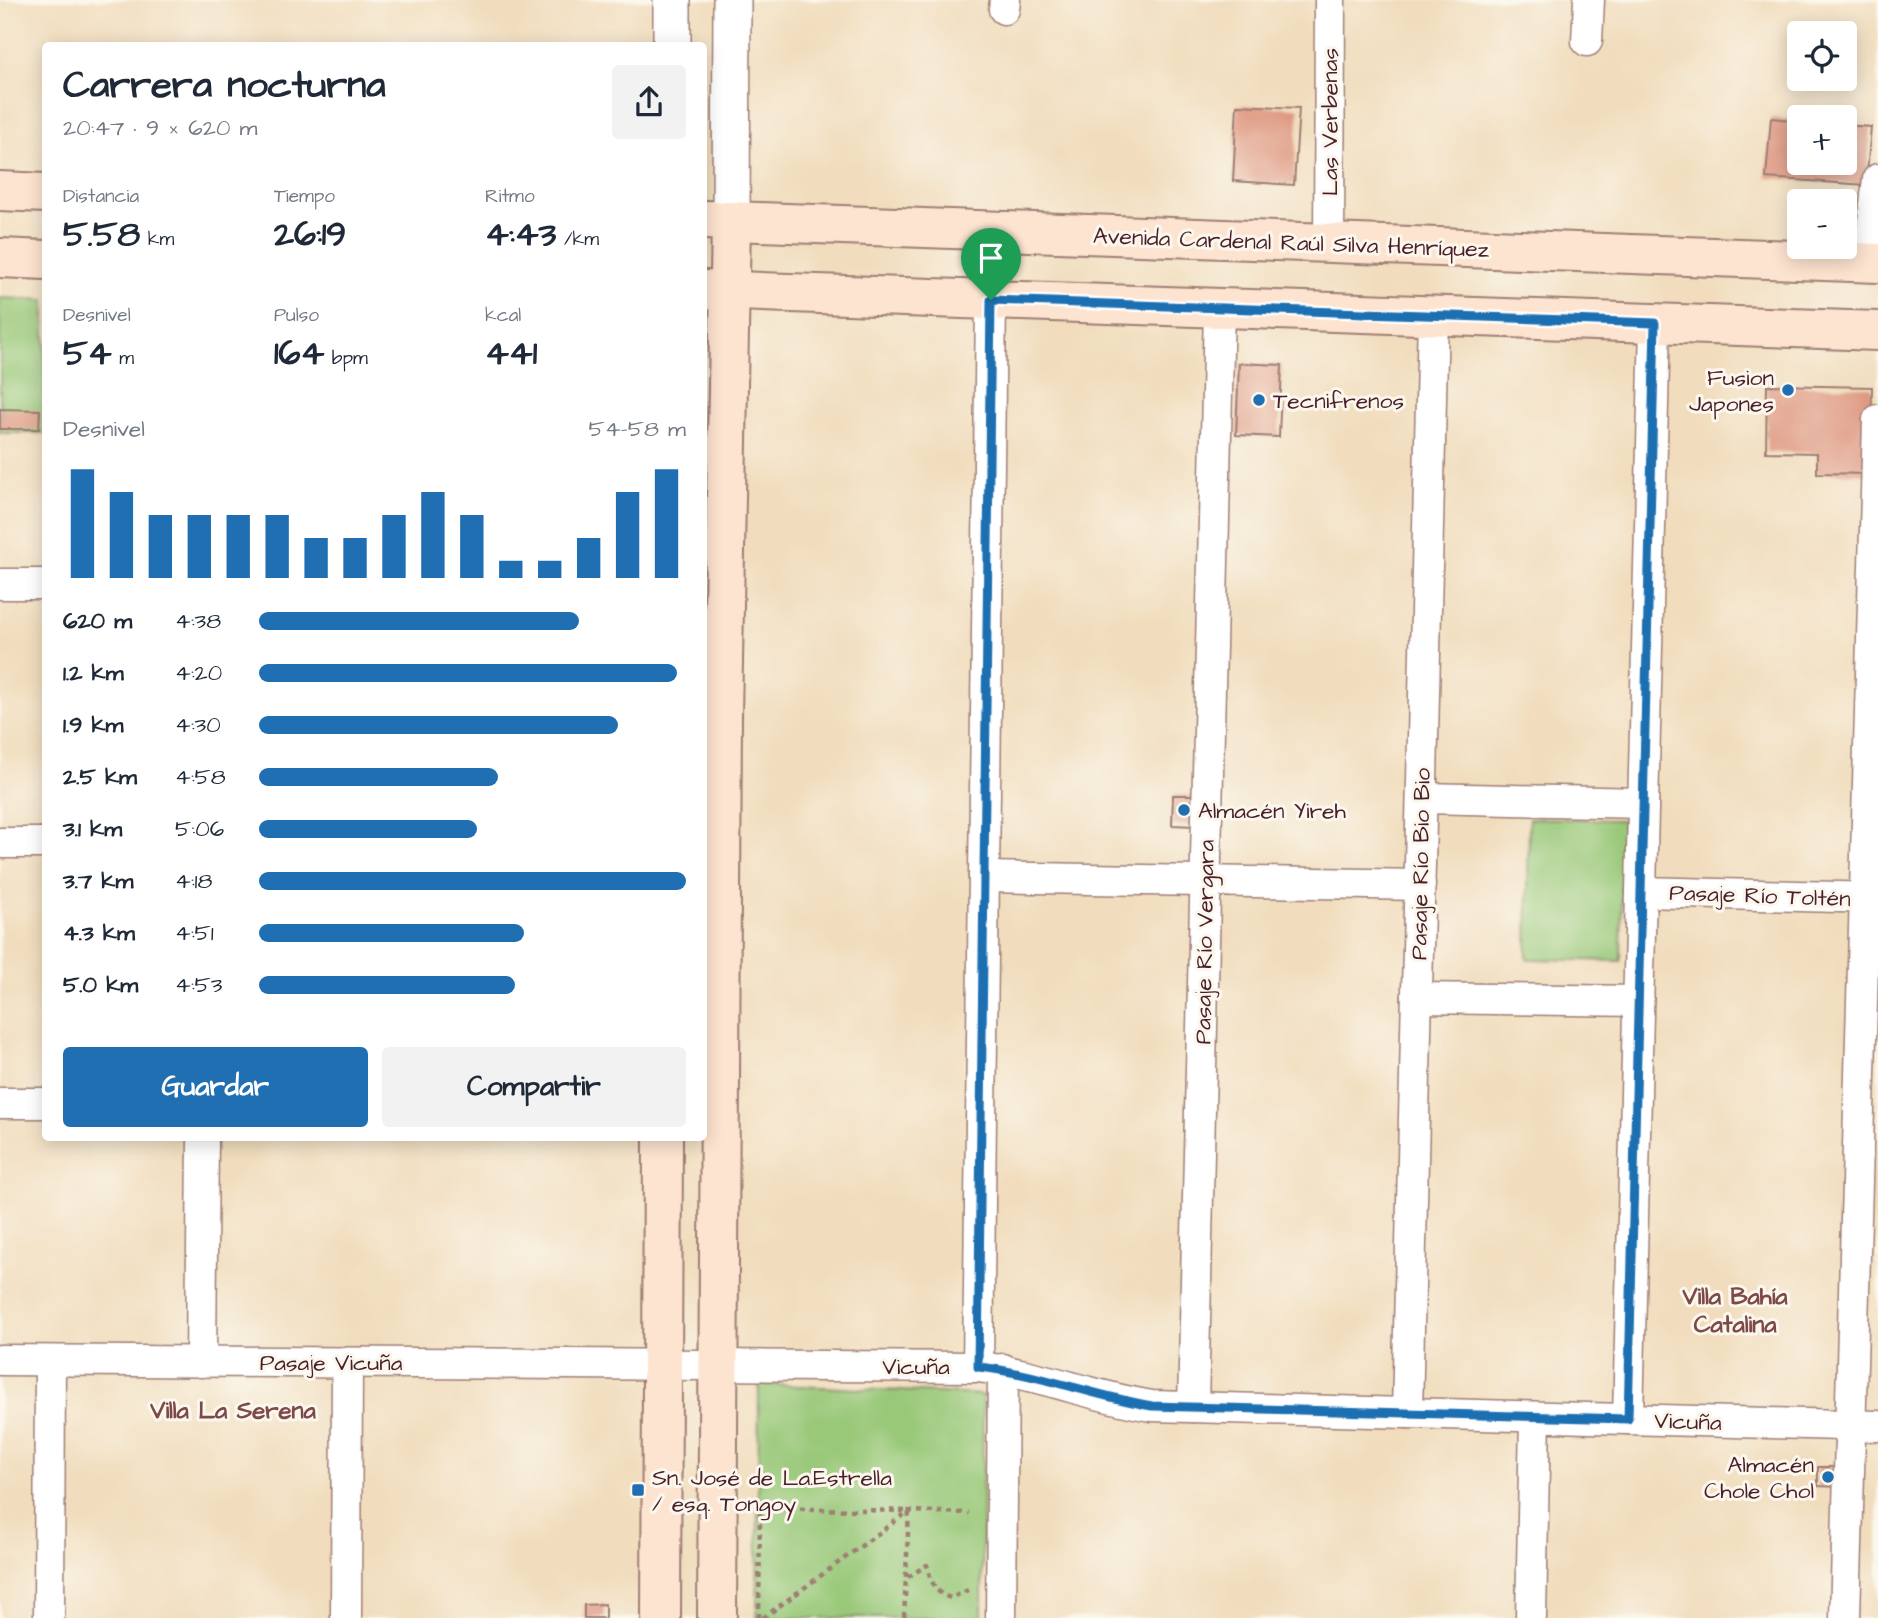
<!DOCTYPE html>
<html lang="es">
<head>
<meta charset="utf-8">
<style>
  body { margin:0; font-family:"Architects Daughter",sans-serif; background:#f2f2f3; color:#1f2937; height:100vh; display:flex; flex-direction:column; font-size:26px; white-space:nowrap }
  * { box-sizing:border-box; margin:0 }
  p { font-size:23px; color:#747a83 }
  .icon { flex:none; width:38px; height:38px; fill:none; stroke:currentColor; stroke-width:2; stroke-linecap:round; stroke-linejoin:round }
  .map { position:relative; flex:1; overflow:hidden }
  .panel { position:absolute; left:42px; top:42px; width:665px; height:1099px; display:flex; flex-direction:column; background:#fff; border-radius:7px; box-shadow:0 4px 18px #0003 }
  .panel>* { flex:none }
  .buttons { position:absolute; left:1787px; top:21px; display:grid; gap:14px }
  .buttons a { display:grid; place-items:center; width:70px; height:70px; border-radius:7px; background:#fff; box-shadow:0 4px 18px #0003; font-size:35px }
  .pin { position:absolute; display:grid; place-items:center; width:60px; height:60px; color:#fff; margin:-72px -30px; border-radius:50% 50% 50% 0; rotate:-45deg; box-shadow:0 0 7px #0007 }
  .pin .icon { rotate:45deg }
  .round { display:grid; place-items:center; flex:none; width:74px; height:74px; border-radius:7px; background:#f2f2f3 }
  .headline { display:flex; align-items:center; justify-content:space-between; height:119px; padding:0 21px }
  h1 { font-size:38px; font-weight:800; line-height:52px }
  .metrics { display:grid; grid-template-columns:repeat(3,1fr); gap:10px; height:119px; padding:7px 21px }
  .metrics div { display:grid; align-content:center }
  .metrics b { font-size:35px; font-weight:800 }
  .metrics small { font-size:19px; font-weight:400 }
  .metrics p { font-size:19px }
  .chart { height:196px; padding:14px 21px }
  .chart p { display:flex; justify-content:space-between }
  .chart svg { width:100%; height:126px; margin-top:7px; stroke:#1f6fb2; stroke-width:6 }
  .action { display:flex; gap:14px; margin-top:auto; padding:14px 21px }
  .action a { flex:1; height:80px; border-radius:7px; background:#1f6fb2; color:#fff; font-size:28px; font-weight:800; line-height:80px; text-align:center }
  .action a+a { background:#f2f2f3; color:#1f2937 }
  ul { padding:0 21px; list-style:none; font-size:23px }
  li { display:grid; grid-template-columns:112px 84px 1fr; align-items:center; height:52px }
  li i { height:18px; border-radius:9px; background:#1f6fb2 }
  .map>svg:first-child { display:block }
  .green { fill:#98c878; stroke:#717452; stroke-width:2 }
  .building { fill:#df9982 }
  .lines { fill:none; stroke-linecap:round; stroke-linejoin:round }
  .minor-casing { stroke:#9e7e74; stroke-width:33 }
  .tertiary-casing { stroke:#9e7e74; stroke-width:40 }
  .secondary-casing { stroke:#9e7e74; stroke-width:42 }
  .path { stroke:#9e7e74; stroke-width:4.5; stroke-dasharray:5 5; stroke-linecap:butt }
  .minor { stroke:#fff; stroke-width:30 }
  .tertiary { stroke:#fff; stroke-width:37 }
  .secondary { stroke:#fde4d0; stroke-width:38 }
  .route-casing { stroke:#fff; stroke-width:14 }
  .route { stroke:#1f6fb2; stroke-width:9 }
  .poi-dot { fill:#1f6fb2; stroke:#fbf7ec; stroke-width:2.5 }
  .labels { text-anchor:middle; stroke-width:6; stroke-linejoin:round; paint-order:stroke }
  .street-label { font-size:23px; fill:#4a1f2b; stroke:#fbf7ec }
  .poi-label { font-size:23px; fill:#4a1f2b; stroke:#fbf7ec; text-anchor:start }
  .neighbourhood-label { font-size:24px; font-weight:bold; fill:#7e4a49; stroke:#fbf7ec }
</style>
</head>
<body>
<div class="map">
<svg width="1878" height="1618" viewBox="0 0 1878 1618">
  <rect width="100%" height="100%" fill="#fbf7ec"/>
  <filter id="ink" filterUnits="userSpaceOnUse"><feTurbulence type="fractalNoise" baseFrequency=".0143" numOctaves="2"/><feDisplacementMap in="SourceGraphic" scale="14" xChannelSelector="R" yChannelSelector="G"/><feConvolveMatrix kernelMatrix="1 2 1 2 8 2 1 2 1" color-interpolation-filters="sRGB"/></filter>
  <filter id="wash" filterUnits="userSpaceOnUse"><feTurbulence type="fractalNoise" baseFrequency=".00686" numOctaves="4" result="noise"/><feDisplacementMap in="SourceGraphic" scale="28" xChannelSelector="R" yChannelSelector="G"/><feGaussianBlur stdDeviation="1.57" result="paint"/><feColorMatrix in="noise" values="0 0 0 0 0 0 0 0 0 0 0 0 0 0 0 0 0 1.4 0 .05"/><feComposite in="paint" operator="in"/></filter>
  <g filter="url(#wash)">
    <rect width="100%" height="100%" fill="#f1ddbd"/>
    <g class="green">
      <path d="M0,298L45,300V433H0Z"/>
      <path d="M1529,818L1623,820L1621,961L1527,959Z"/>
      <path d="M759,1384L983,1395L982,1618H757Z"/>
    </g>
    <g id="blocks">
      <g class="building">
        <path d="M1237,105L1299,108L1294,185L1233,181Z"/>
        <path d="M1771,118L1799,121V163H1844V125L1871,127L1866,185L1766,178Z"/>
        <path d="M1239,363L1282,365L1279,437L1236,435Z"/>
        <path d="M1767,385L1872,387L1870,474L1817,473V453L1766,452Z"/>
        <path d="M0,409L40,410L39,429H0Z"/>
        <path d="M1173,795H1196L1195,826L1172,825Z"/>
        <path d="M1818,1467H1838V1487L1818,1486Z"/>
        <path d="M605,1604V1618H584V1605Z"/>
      </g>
    </g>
  </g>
  <g filter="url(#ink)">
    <use href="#blocks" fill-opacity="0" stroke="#9e7e74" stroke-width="2"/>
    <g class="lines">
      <defs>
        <g id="minor">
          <path d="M1004,9L1005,0"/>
          <path d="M1587,41L1589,0"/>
          <path d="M1329,243L1330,0"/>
          <path d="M1868,263L1878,179"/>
          <path d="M0,584H46"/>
          <path d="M1422,798L1643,803"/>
          <path d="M0,843H46"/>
          <path d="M984,877L1420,885"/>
          <path d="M1641,892L1878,898"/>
          <path d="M1417,998L1638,1001"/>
          <path d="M0,1103H46"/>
          <path d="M0,1360L978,1367C1037,1373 1093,1397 1152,1406L1878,1426"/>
          <path d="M201,1362L203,1138"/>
          <path d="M978,1367L991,300"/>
          <path d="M1193,1407L1219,308"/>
          <path d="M1407,1413L1433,315"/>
          <path d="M1628,1419L1655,323"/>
          <path d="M49,1618L50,1361"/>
          <path d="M346,1618L347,1363"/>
          <path d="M1001,1618L1003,1369"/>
          <path d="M1531,1618L1535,1417"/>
          <path d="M1845,1618L1878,420"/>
        </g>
        <g id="tertiary">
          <path d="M672,46V0"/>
          <path d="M731,221L732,0"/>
        </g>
        <g id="secondary">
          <path d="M0,191L46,193"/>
          <path d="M704,220L1878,263"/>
          <path d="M0,258L46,260"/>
          <path d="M705,290L1878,331"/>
          <path d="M661,1618L663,1138"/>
          <path d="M717,1618L722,717L731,221"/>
        </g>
      </defs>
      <use href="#minor" class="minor-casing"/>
      <use href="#tertiary" class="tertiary-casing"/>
      <use href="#secondary" class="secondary-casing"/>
      <g class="path">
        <path d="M908,1577L927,1565C931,1581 934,1593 951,1598L968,1590"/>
        <path d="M759,1618L760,1508L909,1511L904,1618"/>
        <path d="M763,1618L909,1511L969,1513"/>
      </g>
      <use href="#minor" class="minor"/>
      <use href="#tertiary" class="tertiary"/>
      <use href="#secondary" class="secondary"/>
    </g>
  </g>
  <g class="lines" filter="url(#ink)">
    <defs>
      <path id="route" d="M991,300L1655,323L1628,1419L1152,1406C1093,1396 1037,1373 978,1367Z"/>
    </defs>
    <use href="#route" class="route-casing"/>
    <use href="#route" class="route"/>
  </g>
  <g class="poi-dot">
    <circle cx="1788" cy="390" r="7"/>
    <circle cx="1259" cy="400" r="7"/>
    <circle cx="1184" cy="810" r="7"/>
    <circle cx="1828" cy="1477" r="7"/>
    <rect x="631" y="1483" width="14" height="14" rx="3.5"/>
  </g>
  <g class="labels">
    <g class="street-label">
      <text transform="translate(1329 122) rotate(-90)" y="8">Las Verbenas</text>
      <text transform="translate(1291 242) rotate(2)" y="8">Avenida Cardenal Raúl Silva Henríquez</text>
      <text transform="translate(1420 864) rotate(-89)" y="8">Pasaje Río Bio Bio</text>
      <text transform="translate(1760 895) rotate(2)" y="8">Pasaje Río Toltén</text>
      <text transform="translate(1204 942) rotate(-89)" y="8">Pasaje Río Vergara</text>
      <text x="331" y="1370">Pasaje Vicuña</text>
      <text x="916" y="1374">Vicuña</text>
      <text transform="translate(1688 1421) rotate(2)" y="8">Vicuña</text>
    </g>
    <g class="poi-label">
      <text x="1774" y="385" text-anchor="end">Fusion<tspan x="1774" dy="26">Japones</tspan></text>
      <text x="1273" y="408">Tecnifrenos</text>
      <text x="1198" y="818">Almacén Yireh</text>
      <text x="1814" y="1472" text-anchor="end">Almacén<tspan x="1814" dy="26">Chole Chol</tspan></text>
      <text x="652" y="1485">Sn. José de La.Estrella<tspan x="652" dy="26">/ esq. Tongoy</tspan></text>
    </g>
    <g class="neighbourhood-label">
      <text x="1735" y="1304">Villa Bahía<tspan x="1735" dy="28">Catalina</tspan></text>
      <text x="233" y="1418">Villa La Serena</text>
    </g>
  </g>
</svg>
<div class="buttons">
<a><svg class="icon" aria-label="locate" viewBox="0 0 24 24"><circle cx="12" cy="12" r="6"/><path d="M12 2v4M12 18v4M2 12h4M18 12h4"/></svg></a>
<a>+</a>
<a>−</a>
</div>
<div class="pin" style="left:991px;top:300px;background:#1e9e55"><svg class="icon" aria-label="arrive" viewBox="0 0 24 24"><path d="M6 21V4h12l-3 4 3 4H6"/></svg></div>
<section class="panel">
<div class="headline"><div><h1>Carrera nocturna</h1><p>20:47 · 9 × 620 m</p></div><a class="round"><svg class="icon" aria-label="share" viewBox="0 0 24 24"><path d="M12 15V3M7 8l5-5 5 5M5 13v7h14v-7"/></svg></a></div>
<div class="metrics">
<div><p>Distancia</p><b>5.58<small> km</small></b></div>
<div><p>Tiempo</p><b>26:19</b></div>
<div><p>Ritmo</p><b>4:43<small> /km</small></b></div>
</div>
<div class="metrics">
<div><p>Desnivel</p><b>54<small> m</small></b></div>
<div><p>Pulso</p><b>164<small> bpm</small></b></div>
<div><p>kcal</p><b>441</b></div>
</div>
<div class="chart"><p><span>Desnivel</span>54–58 m</p>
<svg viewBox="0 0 160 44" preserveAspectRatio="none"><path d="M5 44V6M15 44V14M25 44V22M35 44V22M45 44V22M55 44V22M65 44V30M75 44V30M85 44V22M95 44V14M105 44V22M115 44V38M125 44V38M135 44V30M145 44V14M155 44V6"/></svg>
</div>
<ul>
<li><b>620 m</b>4:38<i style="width:75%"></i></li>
<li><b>1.2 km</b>4:20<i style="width:98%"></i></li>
<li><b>1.9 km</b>4:30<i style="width:84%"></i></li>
<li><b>2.5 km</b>4:58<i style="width:56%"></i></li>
<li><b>3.1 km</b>5:06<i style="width:51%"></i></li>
<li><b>3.7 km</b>4:18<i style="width:100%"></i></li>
<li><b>4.3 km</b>4:51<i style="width:62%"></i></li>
<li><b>5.0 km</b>4:53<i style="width:60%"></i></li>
</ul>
<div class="action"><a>Guardar</a><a>Compartir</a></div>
</section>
</div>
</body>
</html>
